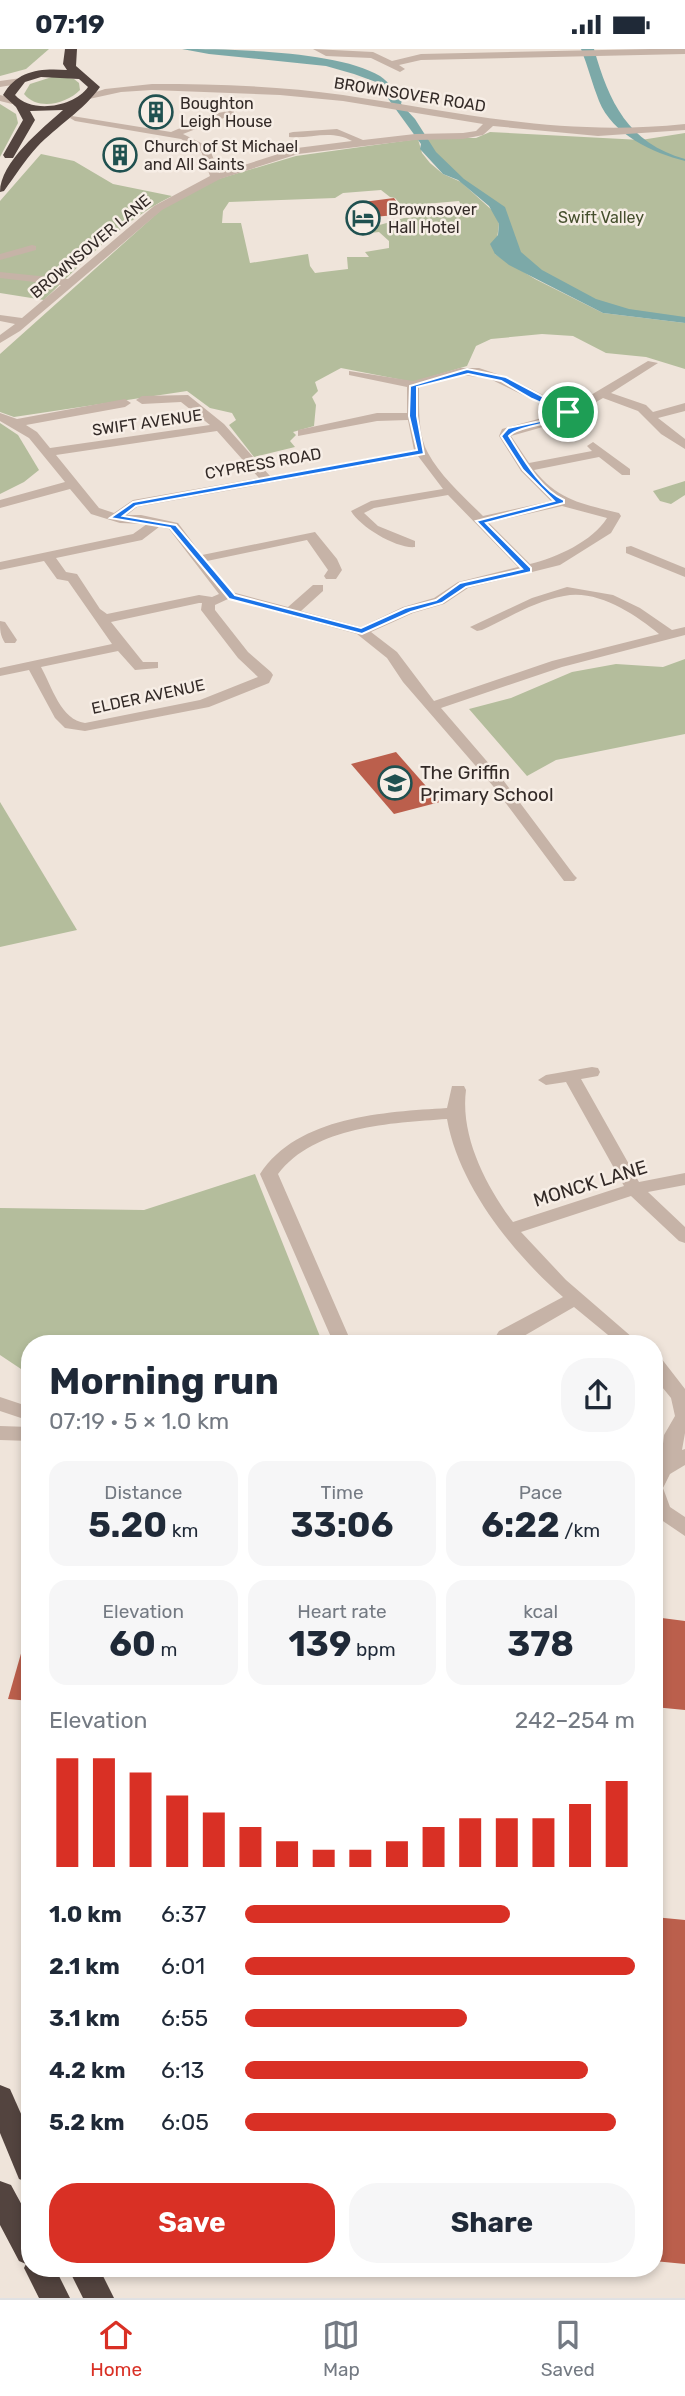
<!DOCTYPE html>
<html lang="en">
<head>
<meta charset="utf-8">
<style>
  body { margin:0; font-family:Rubik,sans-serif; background:#f6f6f7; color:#1f2937; height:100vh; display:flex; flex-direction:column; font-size:26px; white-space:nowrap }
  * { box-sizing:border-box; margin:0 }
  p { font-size:23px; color:#747a83 }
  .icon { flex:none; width:38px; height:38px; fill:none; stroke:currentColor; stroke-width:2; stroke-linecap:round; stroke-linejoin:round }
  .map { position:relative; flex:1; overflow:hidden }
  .details { position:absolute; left:21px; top:1286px; width:642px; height:942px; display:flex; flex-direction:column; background:#fff; border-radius:28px; box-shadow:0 4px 10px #0003 }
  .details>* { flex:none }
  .pin { position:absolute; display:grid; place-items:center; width:60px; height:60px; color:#fff; margin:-30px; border:4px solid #fff; border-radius:50%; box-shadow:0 2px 7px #0007 }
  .round { display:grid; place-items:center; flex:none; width:74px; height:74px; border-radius:28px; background:#f6f6f7 }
  .overview { display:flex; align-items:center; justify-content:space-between; height:119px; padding:0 28px }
  h1 { font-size:38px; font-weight:700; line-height:52px }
  .metrics { display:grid; grid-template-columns:repeat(3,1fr); gap:10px; height:119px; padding:7px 28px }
  .metrics div { display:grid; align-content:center; border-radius:18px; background:#f6f6f7; text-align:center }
  .metrics b { font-size:35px; font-weight:700 }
  .metrics small { font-size:19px; font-weight:400 }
  .metrics p { font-size:19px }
  .chart { height:196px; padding:14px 28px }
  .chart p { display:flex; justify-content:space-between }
  .chart svg { width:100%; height:126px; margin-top:7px; stroke:#d93025; stroke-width:6 }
  .action { display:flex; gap:14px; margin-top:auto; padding:14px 28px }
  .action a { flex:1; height:80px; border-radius:28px; background:#d93025; color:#fff; font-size:28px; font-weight:700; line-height:80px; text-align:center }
  .action a+a { background:#f6f6f7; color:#1f2937 }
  ul { padding:0 28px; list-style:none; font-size:23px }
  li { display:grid; grid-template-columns:112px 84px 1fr; align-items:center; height:52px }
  li i { height:18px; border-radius:9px; background:#d93025 }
  .status { display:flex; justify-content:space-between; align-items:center; height:49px; padding:0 35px; background:#fff; direction:ltr }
  .status svg { height:19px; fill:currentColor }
  .tabs { display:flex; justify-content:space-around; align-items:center; height:98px; border-top:2px solid #e0e1e3; background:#fff; font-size:19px; color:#747a83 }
  .tabs a { display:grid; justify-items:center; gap:4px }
  .tabs .current { color:#d93025 }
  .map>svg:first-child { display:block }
  .green { fill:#b4bd9c; fill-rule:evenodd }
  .water { fill:#7ca9a8 }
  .building { fill:#bb5f4c }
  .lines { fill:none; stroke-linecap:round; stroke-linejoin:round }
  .minor { fill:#c6b3a7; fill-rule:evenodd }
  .highway { fill:#53443f; fill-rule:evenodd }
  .route { fill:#1a73e8; stroke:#fff; stroke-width:2; fill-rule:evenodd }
  .labels { text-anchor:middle; stroke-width:5; stroke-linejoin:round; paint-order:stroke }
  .far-street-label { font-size:16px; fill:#332a27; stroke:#f7eee6 }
  .far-poi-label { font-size:16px; fill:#332a27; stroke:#f7eee6; text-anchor:start }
  .far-park-label { font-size:16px; fill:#454f2d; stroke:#f7eee6 }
  .poi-label { font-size:19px; fill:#332a27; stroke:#f7eee6; text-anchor:start }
  .street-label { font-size:19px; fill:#332a27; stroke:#f7eee6 }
</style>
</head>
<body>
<div class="status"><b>07:19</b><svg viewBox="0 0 49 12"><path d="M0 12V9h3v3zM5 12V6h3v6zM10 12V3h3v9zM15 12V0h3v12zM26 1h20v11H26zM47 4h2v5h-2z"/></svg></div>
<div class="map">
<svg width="685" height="2249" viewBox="0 0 685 2249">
  <rect width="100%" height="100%" fill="#efe4da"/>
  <g class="green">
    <path d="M0,0H49L26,20L0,27Z"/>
    <path d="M55,27L74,30L79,34L80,41C66,55 38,62 24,45L30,35Z"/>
    <path d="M0,55L16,65L18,74L0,108Z"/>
    <path d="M490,83L641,91L685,84V271L601,257L519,213L500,163L430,104L425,89H476Z"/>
    <path d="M418,90L422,104L430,114L443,125L461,133L494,163L499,175L495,205L535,230L603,264L685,274V320L646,308L606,304L573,287L542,285L491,290L476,297L467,317L413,333L341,319L315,333L318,342L312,348L316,356L314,377L293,383L296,386L290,392L295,398L254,408L229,376L236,371L232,364L210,359L187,342L14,368L0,363V305L162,160L215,131L296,107ZM381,141L390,148L395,149L402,157L459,152L465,164L404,169L362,181L361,185L379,183L389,192V199L365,203L369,208H347L348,220L315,224L310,217L308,205L250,214L241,174H222L223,162L229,153L335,149L343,144Z"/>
    <path d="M41,105L74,112L113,135L172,147C122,172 83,213 44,251L0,244V152Z"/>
    <path d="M0,374L18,386L39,421L24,433L0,445Z"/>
    <path d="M685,432V446L671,455L660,452L653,442Z"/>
    <path d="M685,610V685L556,711L527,727L469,660L511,649L572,623L616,615L663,618Z"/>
    <path d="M0,753L77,881L0,898Z"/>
    <path d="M255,1125L323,1295H30V1326L0,1306V1159L144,1161Z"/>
  </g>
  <g class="water">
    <path d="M182,0C230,0 340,2 380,27C389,33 396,43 402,51L401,55L415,70L436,103L464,130L505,158L521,203L542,221L596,250L629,260L685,268V274L603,264L509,216L495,205L490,195L498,186L499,175L489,157L458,131L443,125L420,100L421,95L376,33L354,25L326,17L209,5Z"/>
    <path d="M581,0H594C609,53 628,94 685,110V112C653,104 612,85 599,52C592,35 588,17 581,0Z"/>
  </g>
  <g class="building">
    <path d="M394,149L405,165L374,168L363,153Z"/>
    <path d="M396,703L440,753L394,765L351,715Z"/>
    <path d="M654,1568L685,1572V1661L654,1658Z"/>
    <path d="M26,1587H30V1652L8,1650Z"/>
    <path d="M654,1868L685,1871V2215L654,2212Z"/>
  </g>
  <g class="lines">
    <g class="minor">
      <path d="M313,0L373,3L392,12L421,5L650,0H685V5L421,11L399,16L405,20L400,23L371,9L326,7Z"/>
      <path d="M21,29L24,30V34L0,38V32Z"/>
      <path d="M152,35C215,35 280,37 343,46C463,64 561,88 685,75V81L598,87L493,77L483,86L463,90L415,91L298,105L220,130L162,161L20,282L0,294V286L15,275L0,272V266L22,269L61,236L0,229V223L68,230L154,157L210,127L201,102L181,90L75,72L70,69L72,67L171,83L213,65L234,61V65L183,85L209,98L219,124L297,99L352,92C331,80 311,90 289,88V84L293,83L337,80L363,91L415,85L463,84L476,82L483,75L343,52L280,46L152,41L121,43L89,50L84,47L105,40Z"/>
      <path d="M0,46L15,50L17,52L12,55L0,52Z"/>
      <path d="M32,196L36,197V201L0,211V205Z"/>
      <path d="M648,312L658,314L611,344L646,356L653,363L685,354V362L658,369L685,390V400L661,385L638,362L603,349L564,372L511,387L529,414L592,402L587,397L593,393L630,420V426H622L599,408L534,421C559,452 583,455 619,464L621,467L611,484L560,516L468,539L444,555L413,564L371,583L397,603L434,652L552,612L659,585C635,565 597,540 564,547C535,552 508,569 482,581L477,582L470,578L532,549L567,538L613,546L640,559L672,581L685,578V586L562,618L441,659L503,731L574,826L577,829L574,832H564L493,737L403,633L387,609L357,585L228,550L215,556V561L248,603L271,623L273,626L269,634L209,658L85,682L65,679L55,669L29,621L0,627V619L112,595L68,532L57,530L44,512L0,521V513L133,485L147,475L120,474L91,465L70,440L0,459V451L65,433L29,389L0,372V364L17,370L125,350L131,354L125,358L26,376L37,383L50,399L210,376L181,353L142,355L136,351L142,347L188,346L224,375L270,427L414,401L408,371L377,372L298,387V381L377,364H407V338L349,326V322L413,332L460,319H479L509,329L569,359ZM460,326L488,329L560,364L502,380L499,387L521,422L551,452L483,467C464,448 441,428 428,404C418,386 419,359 419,338ZM217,382L259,429L133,451L114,464L99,459L56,406ZM418,407L443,440L371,452L351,462C360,478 397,500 415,498V492L378,477L364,464L374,459L448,446L518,518L458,533L434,549L403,558L361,578L301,562L323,542V536H313L288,558L232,543L207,512L307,491L328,521L324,527L326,530H336L342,521L337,510L315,483L202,506L178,474L141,466H127L137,458ZM562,457L607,469C593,492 556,509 530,515L489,474ZM159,478L169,480L219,545L212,548L199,546L107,565L100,560L77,525L66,523L56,509L142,491ZM199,554H202L201,561L238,609L258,628L200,651L85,674C61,671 52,638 41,618L118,602L135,621L158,619V613H143L111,573Z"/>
      <path d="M631,497L685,519V528L626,504V498Z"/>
      <path d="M0,572L5,573L17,591L15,594H5C0,586 0,581 0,572Z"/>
      <path d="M592,1018L598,1019L600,1023L598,1027L581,1030L639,1133L685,1124V1136L648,1143L685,1178V1194L679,1192L631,1147L521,1183L566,1231L640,1295H619L574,1258L510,1295H491L499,1282L563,1248C514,1205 459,1138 447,1070C391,1074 315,1077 278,1125L352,1295H334L260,1125C298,1067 385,1063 447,1059L452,1037H464L466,1041C460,1087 486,1137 513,1173L624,1137L566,1033L546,1036L538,1031L546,1026Z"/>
      <path d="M654,1307L661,1309L685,1340V1384L682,1401L685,1400V1416L670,1425L663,1439L670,1458L685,1468V1487L654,1466V1416L661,1412L664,1386L675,1367L671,1349L654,1328Z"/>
      <path d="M0,1348L30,1358V1372L0,1362Z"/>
      <path d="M0,1377L30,1378V1392L0,1391Z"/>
    </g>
    <g class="highway">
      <path d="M65,0H77L76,17L100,38C84,61 57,77 37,98C25,111 15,127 4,142L0,143C0,113 42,80 63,61L30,62L35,71L13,109H5L3,106L23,71L16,58L3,46C17,21 41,19 67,21L63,15ZM41,28L79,30L88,38C74,58 32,65 15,46L25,33Z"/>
      <path d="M0,2036L10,2040L30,2085V2134L19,2130L0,2084Z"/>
      <path d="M0,2132L11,2136L30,2171V2219H55L70,2249H39L24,2219L26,2215L19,2212L0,2176Z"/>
      <path d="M68,2219H99L114,2249H83Z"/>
    </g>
  </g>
  <path class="route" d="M467,320L506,328L572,363C553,377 519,376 509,387C523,409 540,440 564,451V454L486,474L531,519V523L466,538L442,554L411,563L362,585L229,550L170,479L110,469L133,453L417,401L409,367L410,337ZM468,325L501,332L532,350L562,363L545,371L508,379L501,387L523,421L554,452L476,472L522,520L460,534L436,551L405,559L361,579L235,546L176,476L123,467L136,457L424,405L417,367V338Z"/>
  <defs>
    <symbol id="building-ring" viewBox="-11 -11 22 22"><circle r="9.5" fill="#f7eee6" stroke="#205150" stroke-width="1.5"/><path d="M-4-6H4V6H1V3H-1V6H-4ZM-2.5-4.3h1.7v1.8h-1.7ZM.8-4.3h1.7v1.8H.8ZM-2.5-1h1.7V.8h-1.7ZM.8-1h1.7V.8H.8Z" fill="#205150"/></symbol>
    <symbol id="hotel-ring" viewBox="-11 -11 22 22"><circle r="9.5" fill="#f7eee6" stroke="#205150" stroke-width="1.5"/><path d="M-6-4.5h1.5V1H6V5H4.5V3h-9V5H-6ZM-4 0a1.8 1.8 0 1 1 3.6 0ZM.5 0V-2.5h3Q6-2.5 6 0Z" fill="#205150"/></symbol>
    <symbol id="school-ring" viewBox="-11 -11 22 22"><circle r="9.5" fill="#f7eee6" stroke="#205150" stroke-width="1.5"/><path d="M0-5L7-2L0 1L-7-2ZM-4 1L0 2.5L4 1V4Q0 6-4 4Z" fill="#205150"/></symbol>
  </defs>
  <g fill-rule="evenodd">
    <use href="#building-ring" x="137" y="44" width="38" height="38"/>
    <use href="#building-ring" x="101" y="87" width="38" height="38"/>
    <use href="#hotel-ring" x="344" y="150" width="38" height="38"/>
    <use href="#school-ring" x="376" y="715" width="38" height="38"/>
  </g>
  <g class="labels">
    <g class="far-street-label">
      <text transform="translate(410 45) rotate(9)" y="6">BROWNSOVER ROAD</text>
      <text transform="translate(90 197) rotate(-40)" y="6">BROWNSOVER LANE</text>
      <text transform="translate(147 373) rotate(-8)" y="6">SWIFT AVENUE</text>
      <text transform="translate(263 414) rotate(-10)" y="6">CYPRESS ROAD</text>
      <text transform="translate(148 647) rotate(-12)" y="6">ELDER AVENUE</text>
    </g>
    <g class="far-poi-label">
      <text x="180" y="60">Boughton<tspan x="180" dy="18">Leigh House</tspan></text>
      <text x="144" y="103">Church of St Michael<tspan x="144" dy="18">and All Saints</tspan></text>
      <text x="388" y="166">Brownsover<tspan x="388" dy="18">Hall Hotel</tspan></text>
    </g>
    <g class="far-park-label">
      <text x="601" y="174">Swift Valley</text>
    </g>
    <g class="poi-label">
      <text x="420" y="730">The Griffin<tspan x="420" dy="22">Primary School</tspan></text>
    </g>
    <g class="street-label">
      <text transform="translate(590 1134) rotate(-17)" y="7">MONCK LANE</text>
    </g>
  </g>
</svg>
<div class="pin" style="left:568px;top:363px;background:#1e9e55"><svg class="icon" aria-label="arrive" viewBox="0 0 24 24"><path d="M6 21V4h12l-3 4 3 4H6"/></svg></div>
<section class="details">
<div class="overview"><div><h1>Morning run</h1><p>07:19 · 5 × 1.0 km</p></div><a class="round"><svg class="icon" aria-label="share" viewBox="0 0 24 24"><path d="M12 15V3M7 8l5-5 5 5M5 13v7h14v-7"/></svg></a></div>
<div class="metrics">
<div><p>Distance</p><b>5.20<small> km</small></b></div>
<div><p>Time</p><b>33:06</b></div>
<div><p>Pace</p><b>6:22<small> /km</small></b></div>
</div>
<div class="metrics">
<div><p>Elevation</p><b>60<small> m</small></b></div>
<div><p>Heart rate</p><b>139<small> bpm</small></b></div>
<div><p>kcal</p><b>378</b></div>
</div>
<div class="chart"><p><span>Elevation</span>242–254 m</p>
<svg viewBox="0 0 160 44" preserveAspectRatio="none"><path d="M5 44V6M15 44V6M25 44V11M35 44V19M45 44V25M55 44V30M65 44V35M75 44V38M85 44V38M95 44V35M105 44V30M115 44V27M125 44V27M135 44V27M145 44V22M155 44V14"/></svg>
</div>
<ul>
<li><b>1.0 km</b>6:37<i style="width:68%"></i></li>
<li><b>2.1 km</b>6:01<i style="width:100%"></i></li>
<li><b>3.1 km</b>6:55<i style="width:57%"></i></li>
<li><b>4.2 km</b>6:13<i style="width:88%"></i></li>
<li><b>5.2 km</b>6:05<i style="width:95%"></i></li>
</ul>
<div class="action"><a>Save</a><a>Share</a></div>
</section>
</div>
<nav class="tabs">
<a class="current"><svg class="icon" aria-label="home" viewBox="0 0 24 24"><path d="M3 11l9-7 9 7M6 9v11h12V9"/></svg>Home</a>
<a><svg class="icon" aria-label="map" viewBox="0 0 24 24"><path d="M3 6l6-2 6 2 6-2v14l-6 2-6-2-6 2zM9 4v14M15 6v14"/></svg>Map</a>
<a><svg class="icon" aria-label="saved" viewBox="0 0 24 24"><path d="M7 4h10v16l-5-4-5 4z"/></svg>Saved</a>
</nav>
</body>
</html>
